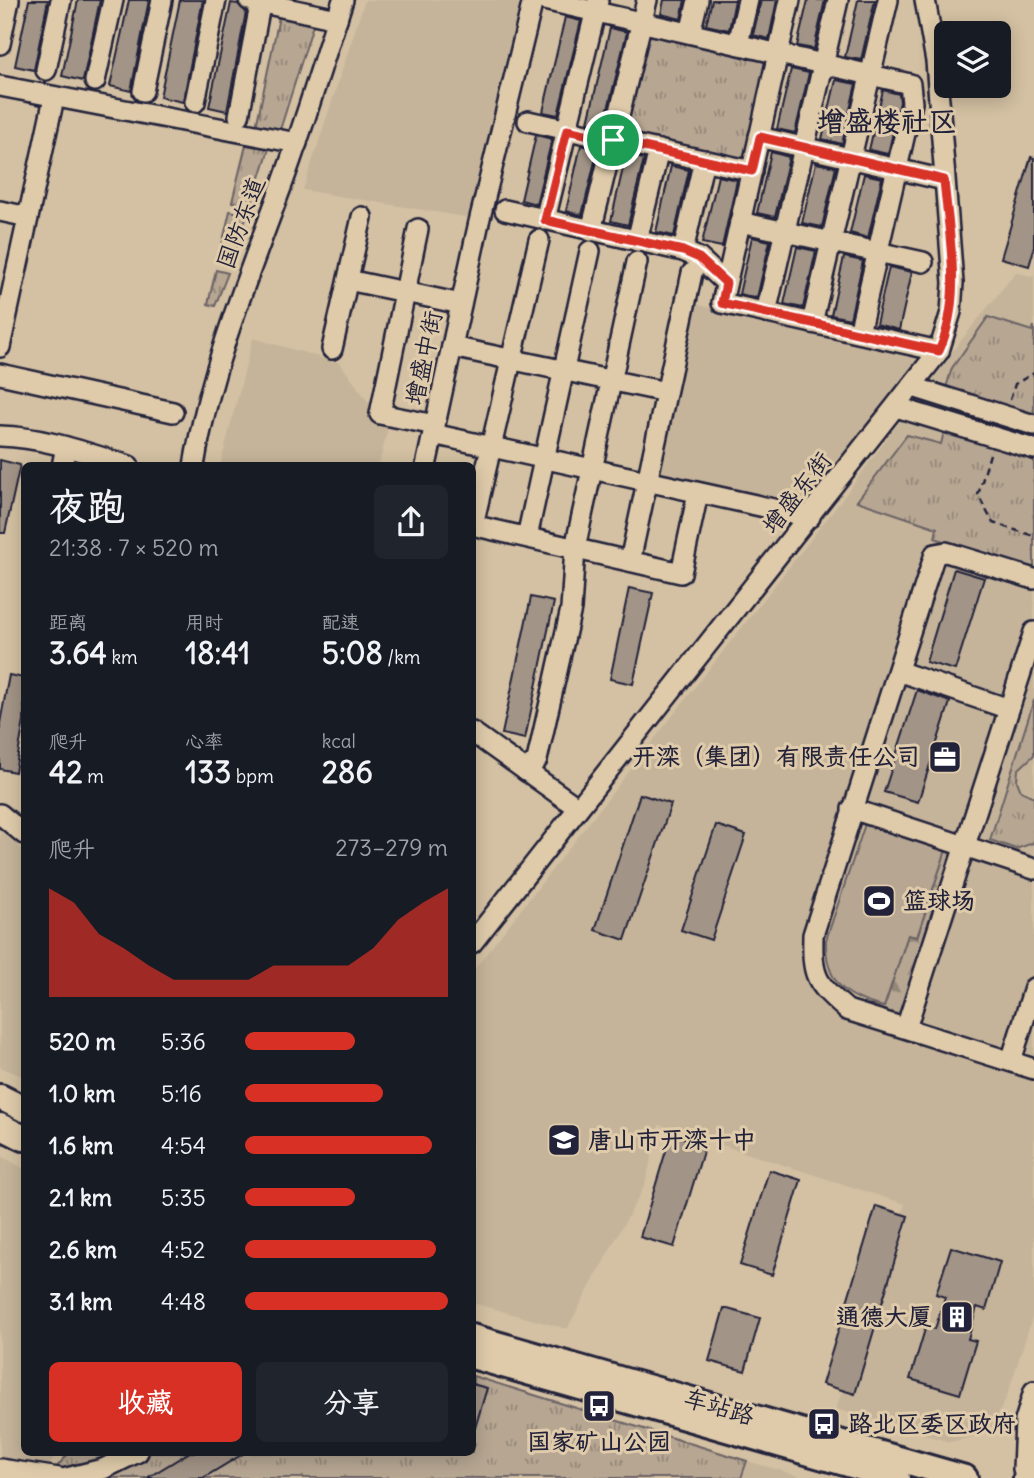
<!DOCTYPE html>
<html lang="zh">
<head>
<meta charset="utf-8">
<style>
  body { margin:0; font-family:Delius,"LXGW WenKai TC",sans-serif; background:#20242c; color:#f1f3f6; height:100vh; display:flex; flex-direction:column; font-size:26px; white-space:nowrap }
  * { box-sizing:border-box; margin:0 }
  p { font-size:23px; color:#9ea1a6 }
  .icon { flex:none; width:38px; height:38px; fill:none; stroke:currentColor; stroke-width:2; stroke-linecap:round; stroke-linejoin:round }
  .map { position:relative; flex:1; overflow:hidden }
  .details { position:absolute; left:21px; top:462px; width:455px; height:994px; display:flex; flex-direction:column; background:#171b24; border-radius:10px; box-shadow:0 4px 18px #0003 }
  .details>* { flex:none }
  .tools { position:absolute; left:934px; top:21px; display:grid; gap:14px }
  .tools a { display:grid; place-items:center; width:77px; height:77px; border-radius:10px; background:#171b24; box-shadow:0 4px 18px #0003; font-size:35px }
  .pin { position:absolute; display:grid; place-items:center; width:60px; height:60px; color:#fff; margin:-30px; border:4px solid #fff; border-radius:50%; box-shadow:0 2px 7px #0007 }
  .round { display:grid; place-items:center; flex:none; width:74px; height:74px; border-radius:10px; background:#20242c }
  .overview { display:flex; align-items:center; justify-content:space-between; height:119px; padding:0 28px }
  h1 { font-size:38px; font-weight:700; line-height:52px }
  .metrics { display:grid; grid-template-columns:repeat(3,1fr); gap:10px; height:119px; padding:7px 28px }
  .metrics div { display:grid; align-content:center }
  .metrics b { font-size:30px; font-weight:700 }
  .metrics small { font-size:19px; font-weight:400 }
  .metrics p { font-size:19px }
  .chart { height:196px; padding:14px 28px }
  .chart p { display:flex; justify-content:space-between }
  .chart svg { width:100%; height:126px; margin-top:7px; fill:#d93025; opacity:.7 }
  .action { display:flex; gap:14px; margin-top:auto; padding:14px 28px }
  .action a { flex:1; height:80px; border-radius:10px; background:#d93025; color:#fff; font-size:28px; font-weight:700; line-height:80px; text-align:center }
  .action a+a { background:#20242c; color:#f1f3f6 }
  ul { padding:0 28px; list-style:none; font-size:23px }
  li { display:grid; grid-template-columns:112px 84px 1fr; align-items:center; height:52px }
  li i { height:18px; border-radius:9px; background:#d93025 }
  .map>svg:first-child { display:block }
  .built { fill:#c5b49a }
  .grass { fill:url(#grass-tufts); stroke:#6c6466; stroke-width:2 }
  .forest { fill:url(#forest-firs); stroke:#6c6466; stroke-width:2 }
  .garden { fill:#b6a692; stroke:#6c6466; stroke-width:2 }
  .building { fill:#a29486; stroke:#22223b; stroke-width:2 }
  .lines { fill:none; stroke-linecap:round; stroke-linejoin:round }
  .minor-casing { stroke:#22223b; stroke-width:24 }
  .major-casing { stroke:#22223b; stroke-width:30 }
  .path { stroke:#22223b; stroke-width:2.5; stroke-dasharray:7 5; stroke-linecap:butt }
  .minor { stroke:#dfcbaa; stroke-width:19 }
  .major { stroke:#dfcbaa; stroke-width:24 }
  .route-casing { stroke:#fff; stroke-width:14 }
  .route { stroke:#d93025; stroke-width:9 }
  .labels { text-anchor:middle; stroke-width:6; stroke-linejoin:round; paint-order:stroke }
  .street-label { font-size:24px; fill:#22223b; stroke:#dfcbaa }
  .poi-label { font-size:24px; font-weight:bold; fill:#22223b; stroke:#dfcbaa; text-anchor:start }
  .quarter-label { font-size:28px; font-weight:bold; fill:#22223b; stroke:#dfcbaa }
</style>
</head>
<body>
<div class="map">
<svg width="1034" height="1478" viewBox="0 0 1034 1478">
  <defs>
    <pattern id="grass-tufts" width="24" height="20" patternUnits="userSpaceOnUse" patternTransform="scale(1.75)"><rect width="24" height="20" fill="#b6a692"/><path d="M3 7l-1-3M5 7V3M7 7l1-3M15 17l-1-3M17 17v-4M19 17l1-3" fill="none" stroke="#948778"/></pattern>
    <pattern id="forest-firs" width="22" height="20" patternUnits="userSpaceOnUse" patternTransform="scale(1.75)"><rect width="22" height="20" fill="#b6a692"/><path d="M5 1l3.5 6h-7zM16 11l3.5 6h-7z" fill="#948778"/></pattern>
  </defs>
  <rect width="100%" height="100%" fill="#d4c1a3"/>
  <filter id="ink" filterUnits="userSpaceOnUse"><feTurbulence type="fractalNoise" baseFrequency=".0143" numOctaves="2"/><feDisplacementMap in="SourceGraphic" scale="14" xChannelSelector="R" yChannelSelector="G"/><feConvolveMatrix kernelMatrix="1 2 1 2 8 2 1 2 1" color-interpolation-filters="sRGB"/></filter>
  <g filter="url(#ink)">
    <g class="built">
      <path d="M365,0H523L471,218L303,190Z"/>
      <path d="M1016,272L1034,277V1312L1007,1396L993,1425L981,1435L950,1442L836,1409L905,1204L659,1125L645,1185L567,1329L473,1303L472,972L840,502L943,363Z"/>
      <path d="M690,303L925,359L805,511L651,477Z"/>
      <path d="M253,338L340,363L374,410L389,423L379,465L220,466Z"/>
      <path d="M0,831L24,851V1077L0,1067Z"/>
      <path d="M0,1155L24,1169V1452L58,1453L44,1471L0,1462Z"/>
      <path d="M747,1461L806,1478H741Z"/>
    </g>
    <g class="grass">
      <path d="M279,17L313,25L280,130L256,127Z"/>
      <path d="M650,30L769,57L745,162L626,135Z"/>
      <path d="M246,145L269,149L251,206L232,202Z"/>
      <path d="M230,211L247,215L231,264L218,262Z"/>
      <path d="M216,270L228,273L215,306L208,304Z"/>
      <path d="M988,317L1032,331L1034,326V418L945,391L952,368Z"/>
      <path d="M945,428L1034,456V571L935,538L937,528L857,501L907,435L941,444Z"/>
      <path d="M1034,700V755L1018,770L1017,781L1021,791L1034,797V840L1033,843L1016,849L990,840Z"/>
      <path d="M473,1376L747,1461L741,1478H47L69,1453L472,1452Z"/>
    </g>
    <path class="forest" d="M946,850L952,853L955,863L901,1017L879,1013L873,1005L884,1007L908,935L917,937Z"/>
    <path class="garden" d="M865,824L946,850L917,937L908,935L884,1007C845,998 825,982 826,940Z"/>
    <g class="building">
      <path d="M29,0H48L34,70L15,66Z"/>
      <path d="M78,0H100L83,81L62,76Z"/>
      <path d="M129,0H149L131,91L110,86Z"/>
      <path d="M180,0H203L183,102L160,97Z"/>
      <path d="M664,0H685L681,19L661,14Z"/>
      <path d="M712,0H735L729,30L706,25Z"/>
      <path d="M761,0H777L769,39L753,35Z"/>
      <path d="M808,0H825L814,49L797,46Z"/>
      <path d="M858,0H875L861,60L845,57Z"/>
      <path d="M231,3L238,4L246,12L227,111L209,107Z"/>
      <path d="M565,17L581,21L558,115L543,112Z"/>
      <path d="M610,28L627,32L604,125L588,122Z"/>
      <path d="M791,69L809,73L795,133L777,129Z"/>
      <path d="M836,80L856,84L842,144L822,139Z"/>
      <path d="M883,90L899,94L900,102L888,154L869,150Z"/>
      <path d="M536,135L552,139L536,204L521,200Z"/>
      <path d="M581,145L598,149L582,215L566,211Z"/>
      <path d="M771,152L789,157L775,217L757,213Z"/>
      <path d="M626,155L644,159L628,225L611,221Z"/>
      <path d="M1031,157L1034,158V249L1029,266L1001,258Z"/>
      <path d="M816,163L836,167L822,227L802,223Z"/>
      <path d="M671,166L689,170L674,236L656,232Z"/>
      <path d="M864,174L882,178L868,238L850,233Z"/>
      <path d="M718,176L737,180L722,247L702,243Z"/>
      <path d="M752,237L770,241L757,298L739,294Z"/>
      <path d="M797,247L816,251L803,308L784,304Z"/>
      <path d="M844,257L863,261L850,319L831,315Z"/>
      <path d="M889,267L912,272L899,330L876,324Z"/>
      <path d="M0,460L20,465L5,533H0Z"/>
      <path d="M954,569L984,578L955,670L926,662Z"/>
      <path d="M629,588L653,593L633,684L610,679Z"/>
      <path d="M531,597L554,602L525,739L502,734Z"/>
      <path d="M9,675L24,678V721L15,772L0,769V723Z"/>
      <path d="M917,690L950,702L918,802L884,792Z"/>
      <path d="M640,794L671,804L625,940L595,930Z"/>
      <path d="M716,825L746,835L711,940L681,930Z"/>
      <path d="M671,1134L705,1145L674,1247L640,1237Z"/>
      <path d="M769,1170L801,1180L772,1275L740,1265Z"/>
      <path d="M876,1206L908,1216L855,1394L822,1384Z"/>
      <path d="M951,1247L1000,1262L986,1310L977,1307L968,1339L976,1341L960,1394L910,1379L926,1326L935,1329L945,1297L936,1294Z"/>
      <path d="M724,1308L760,1318L745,1371L709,1361Z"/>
      <path d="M472,1384L487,1388L475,1428H472Z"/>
      <path d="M190,1452H246L203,1478H147Z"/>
    </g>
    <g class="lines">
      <defs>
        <g id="minor">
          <path d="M249,0L337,19"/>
          <path d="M544,0L910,84L912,103L859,333"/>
          <path d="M790,0L722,303L939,351"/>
          <path d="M690,33L698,0"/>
          <path d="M0,44L9,0"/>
          <path d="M738,44L748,0"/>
          <path d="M46,70L61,0"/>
          <path d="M95,81L113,0"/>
          <path d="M0,86L297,143"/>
          <path d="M143,91L162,0"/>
          <path d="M195,102L216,0"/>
          <path d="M239,116L261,0"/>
          <path d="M528,121L752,171"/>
          <path d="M759,137L944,180"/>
          <path d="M505,210L683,251L699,258L726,283"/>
          <path d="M0,211L28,217"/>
          <path d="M545,220L598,1"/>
          <path d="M740,222L923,262"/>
          <path d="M418,229L380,414L435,425"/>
          <path d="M591,231L647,0"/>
          <path d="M637,241L659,150"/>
          <path d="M683,251L704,160"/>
          <path d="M348,280L461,304"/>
          <path d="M766,313L838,0"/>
          <path d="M812,323L888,0"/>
          <path d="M0,347L54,98"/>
          <path d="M452,347L666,392"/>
          <path d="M332,349L362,217"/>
          <path d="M0,374L173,412"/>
          <path d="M913,387L1034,425"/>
          <path d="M896,407L1034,449"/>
          <path d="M433,434L810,517"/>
          <path d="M0,436C44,437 87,453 129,466"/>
          <path d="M62,466L66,447"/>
          <path d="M194,466C210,368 249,274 283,182C305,122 323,61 343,0"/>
          <path d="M426,466L479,222L533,0"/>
          <path d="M472,525L681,573L698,493"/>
          <path d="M473,525L539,240"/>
          <path d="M527,537L590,251"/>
          <path d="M630,561L692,273"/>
          <path d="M1034,579L946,552L935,554L813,935C812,977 815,982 847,1010L1034,1069"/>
          <path d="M898,671L1009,709"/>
          <path d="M472,732L578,808"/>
          <path d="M526,771L537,760L571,609L575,548L637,262"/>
          <path d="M852,809L1034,869"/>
          <path d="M0,814L24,834"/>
          <path d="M472,943L939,351L951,312L953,283L936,61L925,0"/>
          <path d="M906,1028L1034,632"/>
          <path d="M1011,1061L1034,988"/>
          <path d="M0,1469L59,1478"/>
          <path d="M1023,1469L1025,1421L1034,1391"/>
          <path d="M67,1478L103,1469L138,1452"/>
        </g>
        <g id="major">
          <path d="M0,1097L24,1109"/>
          <path d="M0,1126L24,1138"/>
          <path d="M472,1337L965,1478"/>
          <path d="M472,1356L897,1478"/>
          <path d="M1026,1478L1034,1452"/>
        </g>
      </defs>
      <use href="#minor" class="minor-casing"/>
      <use href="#major" class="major-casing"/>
      <g class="path">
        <path d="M1010,400L1015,384L1034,373"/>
        <path d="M990,454L978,495L993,523L1034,536"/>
      </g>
      <use href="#minor" class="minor"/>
      <use href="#major" class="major"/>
    </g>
  </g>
  <g class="lines" filter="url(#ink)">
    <defs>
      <path id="route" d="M567,130L752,171L760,137L944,180C949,237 963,298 939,351L722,303L726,283L699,258L683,251L545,220Z"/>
    </defs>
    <use href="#route" class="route-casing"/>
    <use href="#route" class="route"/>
  </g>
  <defs>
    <symbol id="office-square" viewBox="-11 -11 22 22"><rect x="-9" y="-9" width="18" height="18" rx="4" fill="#22223b" stroke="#dfcbaa"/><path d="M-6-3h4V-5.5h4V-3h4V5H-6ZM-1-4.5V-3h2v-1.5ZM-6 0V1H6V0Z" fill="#fff"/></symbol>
    <symbol id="stadium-square" viewBox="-11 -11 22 22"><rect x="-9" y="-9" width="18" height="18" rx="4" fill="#22223b" stroke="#dfcbaa"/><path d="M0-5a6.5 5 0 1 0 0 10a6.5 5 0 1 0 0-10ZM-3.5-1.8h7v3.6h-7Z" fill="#fff"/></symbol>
    <symbol id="school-square" viewBox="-11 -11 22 22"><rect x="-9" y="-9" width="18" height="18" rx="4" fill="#22223b" stroke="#dfcbaa"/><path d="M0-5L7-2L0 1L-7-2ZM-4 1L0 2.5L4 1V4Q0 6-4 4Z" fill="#fff"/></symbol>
    <symbol id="building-square" viewBox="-11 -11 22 22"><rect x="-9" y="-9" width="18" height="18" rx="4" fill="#22223b" stroke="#dfcbaa"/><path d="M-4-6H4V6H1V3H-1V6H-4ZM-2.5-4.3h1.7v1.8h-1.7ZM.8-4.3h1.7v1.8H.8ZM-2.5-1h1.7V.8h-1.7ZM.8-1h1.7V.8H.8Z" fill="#fff"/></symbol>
    <symbol id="bus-square" viewBox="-11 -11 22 22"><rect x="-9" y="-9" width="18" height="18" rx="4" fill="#22223b" stroke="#dfcbaa"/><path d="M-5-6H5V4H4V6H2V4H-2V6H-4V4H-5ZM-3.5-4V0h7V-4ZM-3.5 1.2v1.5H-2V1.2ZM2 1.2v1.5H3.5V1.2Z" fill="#fff"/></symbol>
  </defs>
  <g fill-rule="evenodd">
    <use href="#office-square" x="926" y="738" width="38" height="38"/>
    <use href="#stadium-square" x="860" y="882" width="38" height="38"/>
    <use href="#school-square" x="545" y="1121" width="38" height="38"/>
    <use href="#building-square" x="938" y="1298" width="38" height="38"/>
    <use href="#bus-square" x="580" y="1387" width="38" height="38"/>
    <use href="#bus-square" x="805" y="1405" width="38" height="38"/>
  </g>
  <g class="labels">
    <g class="street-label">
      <text transform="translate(241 223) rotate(-70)" y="8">国防东道</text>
      <text transform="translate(424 358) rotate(-78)" y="8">增盛中街</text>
      <text transform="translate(797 493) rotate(-52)" y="8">增盛东街</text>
      <text transform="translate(719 1407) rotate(16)" y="8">车站路</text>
    </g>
    <g class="poi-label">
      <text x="920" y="765" text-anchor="end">开滦（集团）有限责任公司</text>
      <text x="903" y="909">篮球场</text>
      <text x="588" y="1148">唐山市开滦十中</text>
      <text x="932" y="1325" text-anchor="end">通德大厦</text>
      <text x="848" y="1432">路北区委区政府</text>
      <text x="599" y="1450" text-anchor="middle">国家矿山公园</text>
    </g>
    <g class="quarter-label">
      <text x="887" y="131">增盛楼社区</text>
    </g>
  </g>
</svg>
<div class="tools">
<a><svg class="icon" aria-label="layers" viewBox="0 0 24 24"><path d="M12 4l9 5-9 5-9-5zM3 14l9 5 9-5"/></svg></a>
</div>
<div class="pin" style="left:613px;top:140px;background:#1e9e55"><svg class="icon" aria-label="arrive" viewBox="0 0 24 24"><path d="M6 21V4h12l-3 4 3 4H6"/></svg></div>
<section class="details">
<div class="overview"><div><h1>夜跑</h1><p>21:38 · 7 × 520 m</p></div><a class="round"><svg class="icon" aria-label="share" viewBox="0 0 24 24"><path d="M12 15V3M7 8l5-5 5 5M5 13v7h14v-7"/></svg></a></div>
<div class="metrics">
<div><p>距离</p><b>3.64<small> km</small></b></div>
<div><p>用时</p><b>18:41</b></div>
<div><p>配速</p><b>5:08<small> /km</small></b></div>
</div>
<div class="metrics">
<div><p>爬升</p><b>42<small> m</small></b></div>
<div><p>心率</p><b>133<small> bpm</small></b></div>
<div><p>kcal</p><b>286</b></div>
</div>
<div class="chart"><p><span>爬升</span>273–279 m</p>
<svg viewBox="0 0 160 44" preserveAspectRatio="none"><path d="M0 44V6L10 11L20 22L30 27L40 33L50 38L60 38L70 38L80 38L90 33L100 33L110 33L120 33L130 27L140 17L150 11L160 6V44z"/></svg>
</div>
<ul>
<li><b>520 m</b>5:36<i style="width:54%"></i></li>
<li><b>1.0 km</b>5:16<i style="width:68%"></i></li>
<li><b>1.6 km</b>4:54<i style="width:92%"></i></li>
<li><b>2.1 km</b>5:35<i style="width:54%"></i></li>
<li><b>2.6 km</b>4:52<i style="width:94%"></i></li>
<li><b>3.1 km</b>4:48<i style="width:100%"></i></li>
</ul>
<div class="action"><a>收藏</a><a>分享</a></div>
</section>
</div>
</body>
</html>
